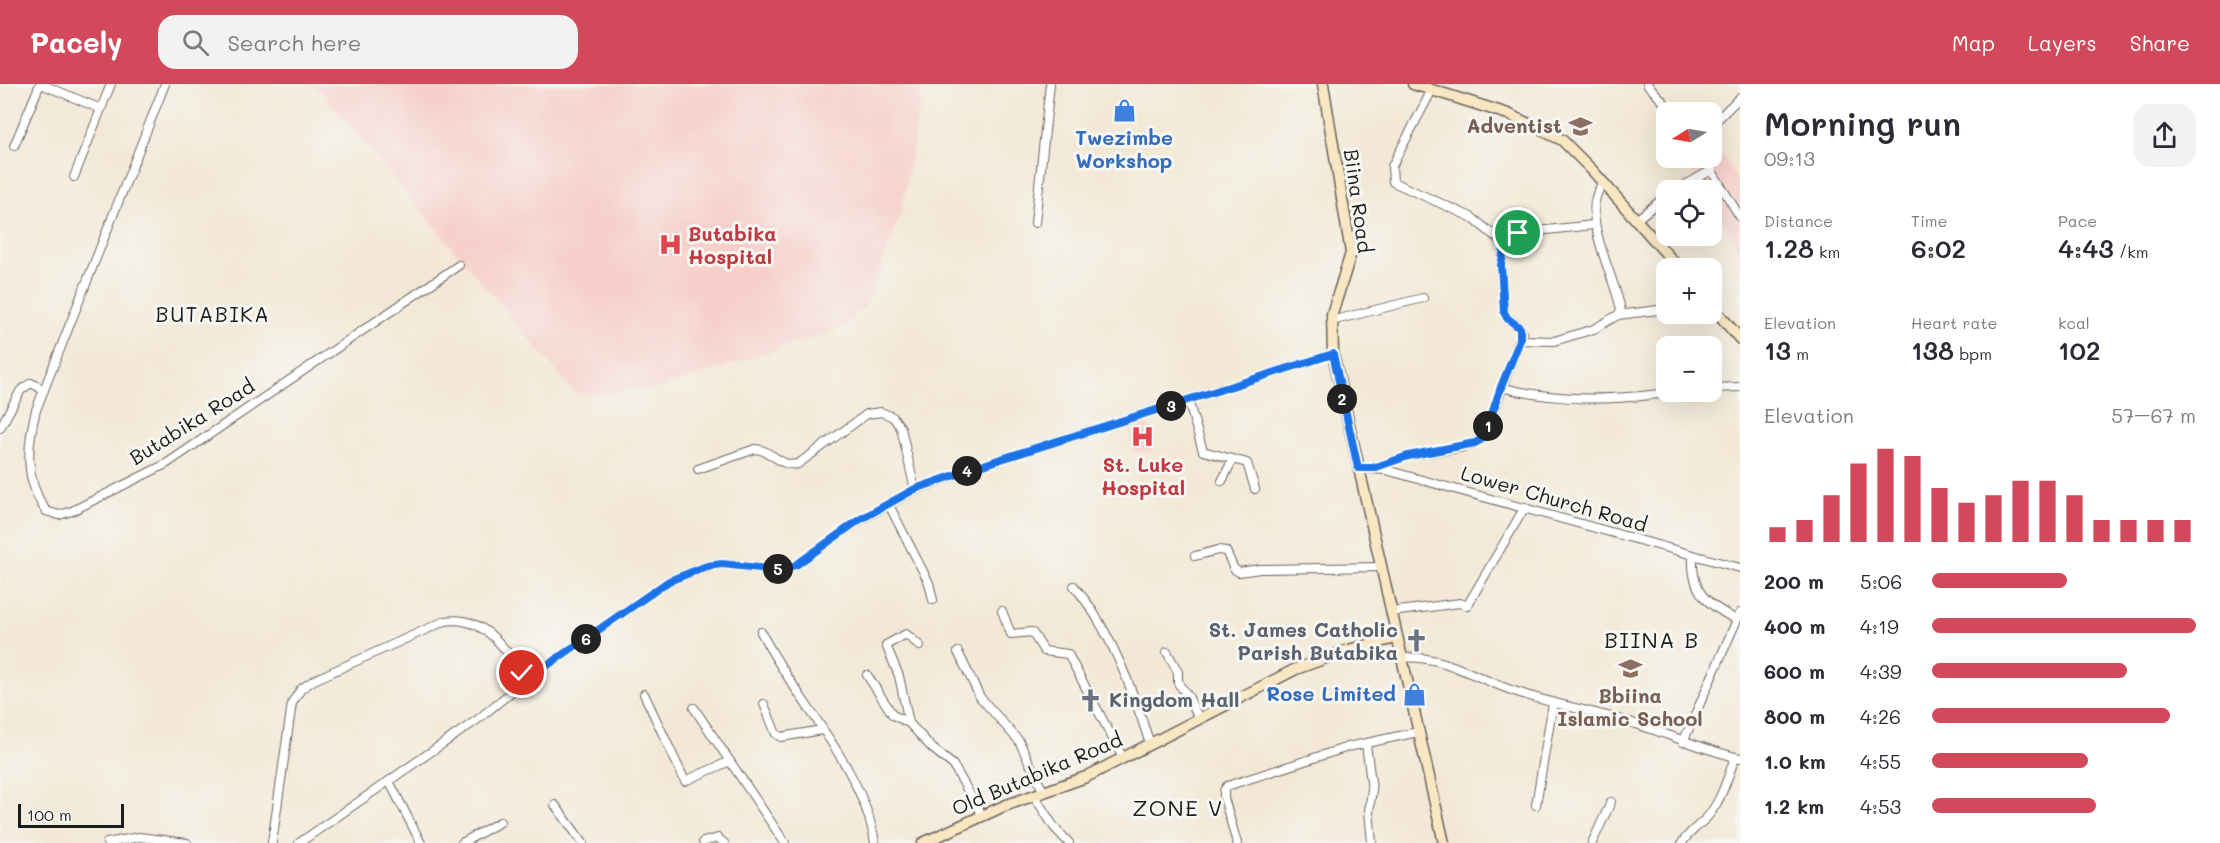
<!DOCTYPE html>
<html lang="en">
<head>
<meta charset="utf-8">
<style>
  body { margin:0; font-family:Mali,sans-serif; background:#f2f2f3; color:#2b2b33; height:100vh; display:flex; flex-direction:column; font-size:22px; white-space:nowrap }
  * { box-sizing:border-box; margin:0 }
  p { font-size:20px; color:#7c7c81 }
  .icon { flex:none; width:33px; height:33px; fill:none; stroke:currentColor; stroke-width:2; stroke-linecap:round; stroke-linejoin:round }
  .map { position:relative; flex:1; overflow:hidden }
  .panel { display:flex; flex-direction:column; background:#fff; width:480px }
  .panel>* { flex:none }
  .needle { width:39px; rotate:259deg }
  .buttons { position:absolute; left:1656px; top:18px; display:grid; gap:12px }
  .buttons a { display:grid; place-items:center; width:66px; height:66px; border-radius:12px; background:#fff; box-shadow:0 6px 24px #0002; font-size:30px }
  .scale { position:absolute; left:18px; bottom:15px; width:106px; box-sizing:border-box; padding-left:6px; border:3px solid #1c1c1c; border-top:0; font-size:16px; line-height:21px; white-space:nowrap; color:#1c1c1c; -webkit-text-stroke:4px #f6f6f2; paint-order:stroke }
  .pin { position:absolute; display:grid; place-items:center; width:51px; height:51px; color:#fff; margin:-26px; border:3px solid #fff; border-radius:50%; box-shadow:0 2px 6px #0007 }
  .km { position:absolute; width:30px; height:30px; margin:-15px; border-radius:50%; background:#222; color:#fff; font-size:16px; line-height:30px; text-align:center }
  .round { display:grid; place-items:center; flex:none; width:63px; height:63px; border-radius:18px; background:#f2f2f3 }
  .summary { display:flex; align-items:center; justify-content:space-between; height:102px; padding:0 24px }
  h1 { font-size:33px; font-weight:600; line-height:45px }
  .figures { display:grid; grid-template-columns:repeat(3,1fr); gap:9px; height:102px; padding:6px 24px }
  .figures div { display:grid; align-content:center }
  .figures b { font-size:26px; font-weight:600 }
  .figures small { font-size:16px; font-weight:400 }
  .figures p { font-size:16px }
  .chart { height:168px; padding:12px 24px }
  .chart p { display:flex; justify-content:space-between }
  .chart svg { width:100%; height:108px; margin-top:6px; stroke:#d1495b; stroke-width:6 }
  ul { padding:0 24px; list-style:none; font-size:20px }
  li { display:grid; grid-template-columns:96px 72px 1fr; align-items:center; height:45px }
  li i { height:15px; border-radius:8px; background:#d1495b }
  header { display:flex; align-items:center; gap:36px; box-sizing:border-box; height:84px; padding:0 30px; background:#d1495b; color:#fff }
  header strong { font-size:28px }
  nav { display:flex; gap:33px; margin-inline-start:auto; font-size:21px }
  .search { width:420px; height:54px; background:#f2f2f3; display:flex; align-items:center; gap:15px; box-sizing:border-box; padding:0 21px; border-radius:18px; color:#7c7c81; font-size:22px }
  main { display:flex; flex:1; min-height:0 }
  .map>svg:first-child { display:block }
  .built { fill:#f7d0cb }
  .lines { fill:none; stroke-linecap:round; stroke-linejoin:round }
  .street-casing { stroke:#67635d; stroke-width:10 }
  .secondary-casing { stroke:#67635d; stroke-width:13 }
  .street { stroke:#fff; stroke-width:8 }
  .secondary { stroke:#f9e7c3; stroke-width:10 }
  .route-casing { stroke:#fff; stroke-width:12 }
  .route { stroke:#1a73e8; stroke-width:8 }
  .labels { text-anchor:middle; stroke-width:6; stroke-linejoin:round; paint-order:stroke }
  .education-label { font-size:20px; font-weight:bold; fill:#785e54; stroke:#f6f6f2; text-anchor:end }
  .shop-label { font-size:20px; font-weight:bold; fill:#366cbe; stroke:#f6f6f2 }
  .street-label { font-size:20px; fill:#1c1c1c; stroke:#f6f6f2 }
  .health-label { font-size:20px; font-weight:bold; fill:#be3a42; stroke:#f6f6f2; text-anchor:start }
  .worship-label { font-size:20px; font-weight:bold; fill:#5b616d; stroke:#f6f6f2; text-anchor:end }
  .neighbourhood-label { font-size:21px; letter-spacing:1.5px; fill:#1c1c1c; stroke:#f6f6f2 }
  .quarter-label { font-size:22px; letter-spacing:1.5px; fill:#1c1c1c; stroke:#f6f6f2 }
</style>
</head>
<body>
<header>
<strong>Pacely</strong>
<div class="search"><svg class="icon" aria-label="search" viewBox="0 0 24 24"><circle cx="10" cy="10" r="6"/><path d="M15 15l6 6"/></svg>Search here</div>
<nav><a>Map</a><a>Layers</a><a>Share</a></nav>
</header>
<main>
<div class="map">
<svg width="1740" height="759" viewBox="0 0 1740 759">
  <rect width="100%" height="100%" fill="#f6f6f2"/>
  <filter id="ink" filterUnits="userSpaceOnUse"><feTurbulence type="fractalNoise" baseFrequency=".0167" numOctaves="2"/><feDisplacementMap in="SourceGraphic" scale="12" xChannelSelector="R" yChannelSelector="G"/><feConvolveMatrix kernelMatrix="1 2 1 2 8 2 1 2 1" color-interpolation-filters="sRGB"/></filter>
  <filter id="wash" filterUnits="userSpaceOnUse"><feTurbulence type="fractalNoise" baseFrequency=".008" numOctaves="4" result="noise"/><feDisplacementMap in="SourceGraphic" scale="24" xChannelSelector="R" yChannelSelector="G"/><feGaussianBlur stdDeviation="1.35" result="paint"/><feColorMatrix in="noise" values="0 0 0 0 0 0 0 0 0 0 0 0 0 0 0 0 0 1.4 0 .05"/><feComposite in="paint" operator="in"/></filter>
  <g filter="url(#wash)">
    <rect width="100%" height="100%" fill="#f3e8d5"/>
    <g class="built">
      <path d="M314,0H921L922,9L902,124L877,198L863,224L842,244L661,304L577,311Z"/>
      <path d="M1712,61L1723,71L1740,101V166L1712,121V106H1703L1683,74H1712Z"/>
      <path d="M1149,338L1152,367L1134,368L1130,341Z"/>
    </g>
  </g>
  <g filter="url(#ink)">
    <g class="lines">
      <defs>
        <g id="street">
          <path d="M41,0L101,25L111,0"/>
          <path d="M165,0L36,326C27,362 24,395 46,427L59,431L72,427L166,380L459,181"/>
          <path d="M1647,0L1673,28"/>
          <path d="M1432,6L1392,82L1393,98L1471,133L1505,160L1519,149L1593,141"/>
          <path d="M1712,41L1740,13"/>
          <path d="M14,62L40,0"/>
          <path d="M1704,74L1740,133"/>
          <path d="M74,93L101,25"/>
          <path d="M1604,99C1576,127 1616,193 1621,227L1618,231"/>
          <path d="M1676,106L1712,86"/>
          <path d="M1636,136L1666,112"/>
          <path d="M1035,139L1050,0"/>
          <path d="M1331,237L1423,214"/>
          <path d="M1520,256L1554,257L1594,245L1618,231L1666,225"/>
          <path d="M1501,303C1559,319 1616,316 1676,308"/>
          <path d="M1712,304L1740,303"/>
          <path d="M1188,316L1203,367L1247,379L1255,405"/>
          <path d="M0,344L21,306L31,299L44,306"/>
          <path d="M1376,383L1408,372L1464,363L1484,354L1522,249C1520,239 1508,238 1504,228L1501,181L1505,160"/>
          <path d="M1358,384L1386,386L1740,484"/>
          <path d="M698,385L755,365C771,365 780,384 798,380L867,330L881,328L893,333L901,344L915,406"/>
          <path d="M1222,397L1233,375"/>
          <path d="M889,421L929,499L933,516"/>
          <path d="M1693,471C1691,508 1706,520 1737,536"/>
          <path d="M1195,472L1218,466L1226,467L1234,485L1239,488L1260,485L1381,483"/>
          <path d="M1074,502C1110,544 1133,607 1150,660"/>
          <path d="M1002,527L1011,550L1032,548L1044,567L1068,570L1123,674"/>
          <path d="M1391,528L1460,519L1467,522L1525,423"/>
          <path d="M761,548C795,616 863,682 875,759"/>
          <path d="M920,562L906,550L886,561L899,592L909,639L932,664L953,681L982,731"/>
          <path d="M958,568L980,613L1019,657L1044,709"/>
          <path d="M1167,568L1178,588V599L1188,612L1199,635"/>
          <path d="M1400,574C1442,569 1478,596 1517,608C1556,621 1597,628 1636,640C1671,651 1704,666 1740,674"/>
          <path d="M867,591L893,631L909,639"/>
          <path d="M644,610L685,697L730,677"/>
          <path d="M764,620L776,650L781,653L822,646"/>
          <path d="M694,624L785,759"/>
          <path d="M1683,658L1740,529"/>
          <path d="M1366,660L1372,706L1369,727L1372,759"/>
          <path d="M389,697L421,759"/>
          <path d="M1035,713L1054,743L1069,759"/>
          <path d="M555,721L583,759"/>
          <path d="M1536,721L1553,619"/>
          <path d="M703,758L718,754L724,759"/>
          <path d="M107,759L139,753L187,759"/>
          <path d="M272,759L292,619L301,605L314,596L445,537C484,530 507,566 526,596"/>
          <path d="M299,759L477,636L526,596L669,497L707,482L722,480L777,486L796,481L859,437L915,406L998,376L1333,270"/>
          <path d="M462,759L500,738"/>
          <path d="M1237,759L1224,714V707L1227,702L1348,663L1418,648"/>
          <path d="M1592,759L1611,718"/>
          <path d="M1682,759C1689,747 1701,741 1709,731C1722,714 1728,693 1735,673"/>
        </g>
        <g id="secondary">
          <path d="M1323,0L1351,169L1332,230L1333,270L1444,759"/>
          <path d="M1413,0L1508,30L1562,56L1592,86L1679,184"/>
          <path d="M1712,222L1740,255"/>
          <path d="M923,759L1004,722L1086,693L1296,585L1348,566L1396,554"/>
        </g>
      </defs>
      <use href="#street" class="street-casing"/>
      <use href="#secondary" class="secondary-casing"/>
      <use href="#street" class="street"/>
      <use href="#secondary" class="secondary"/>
    </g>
  </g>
  <g class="lines" filter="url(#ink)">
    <defs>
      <path id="route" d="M522,589L526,596L669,497L707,482L722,480L777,486L796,481L859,436L915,405L998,376L1333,270L1358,384H1373L1408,372L1475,359L1484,354L1501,303L1520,256V244L1507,234L1504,228L1501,181L1505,160L1518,149"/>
    </defs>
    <use href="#route" class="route-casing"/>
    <use href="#route" class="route"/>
  </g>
  <defs>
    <symbol id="shop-bare" viewBox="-9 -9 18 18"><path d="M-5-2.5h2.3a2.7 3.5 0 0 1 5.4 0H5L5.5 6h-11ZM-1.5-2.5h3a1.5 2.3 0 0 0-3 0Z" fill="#3f7fe0" stroke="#f6f6f2" stroke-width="2.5" paint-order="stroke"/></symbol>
    <symbol id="school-bare" viewBox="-9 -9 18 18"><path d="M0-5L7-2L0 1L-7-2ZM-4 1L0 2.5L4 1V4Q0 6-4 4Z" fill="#8d6e63" stroke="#f6f6f2" stroke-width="2.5" paint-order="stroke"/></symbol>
    <symbol id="hospital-bare" viewBox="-9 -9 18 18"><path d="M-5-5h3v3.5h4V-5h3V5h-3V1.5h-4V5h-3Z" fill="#e0444e" stroke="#f6f6f2" stroke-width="2.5" paint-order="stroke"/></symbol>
    <symbol id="church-bare" viewBox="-9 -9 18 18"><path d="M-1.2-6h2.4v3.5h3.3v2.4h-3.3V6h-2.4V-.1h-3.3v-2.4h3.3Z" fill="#6b7280" stroke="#f6f6f2" stroke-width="2.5" paint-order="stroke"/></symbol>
  </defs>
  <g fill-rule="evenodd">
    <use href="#shop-bare" x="1108" y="10" width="33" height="33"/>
    <use href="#school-bare" x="1564" y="26" width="33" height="33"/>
    <use href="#hospital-bare" x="654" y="144" width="33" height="33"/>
    <use href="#hospital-bare" x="1126" y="336" width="33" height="33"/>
    <use href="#church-bare" x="1400" y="540" width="33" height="33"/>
    <use href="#school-bare" x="1614" y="568" width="33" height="33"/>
    <use href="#shop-bare" x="1398" y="594" width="33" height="33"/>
    <use href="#church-bare" x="1074" y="600" width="33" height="33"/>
  </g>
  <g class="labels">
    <g class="education-label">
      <text x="1562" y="49">Adventist</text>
      <text x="1630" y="619" text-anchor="middle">Bbiina<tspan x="1630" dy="23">Islamic School</tspan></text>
    </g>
    <g class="shop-label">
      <text x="1124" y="61">Twezimbe<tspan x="1124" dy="23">Workshop</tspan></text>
      <text x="1396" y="617" text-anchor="end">Rose Limited</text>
    </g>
    <g class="street-label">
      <text transform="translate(1358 117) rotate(82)" y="7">Biina Road</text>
      <text transform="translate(192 338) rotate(-32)" y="7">Butabika Road</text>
      <text transform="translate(1554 415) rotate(16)" y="7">Lower Church Road</text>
      <text transform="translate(1037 690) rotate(-23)" y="7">Old Butabika Road</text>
    </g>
    <g class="health-label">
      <text x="688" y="157">Butabika<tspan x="688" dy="23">Hospital</tspan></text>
      <text x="1143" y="388" text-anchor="middle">St. Luke<tspan x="1143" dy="23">Hospital</tspan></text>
    </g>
    <g class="worship-label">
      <text x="1398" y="553">St. James Catholic<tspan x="1398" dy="23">Parish Butabika</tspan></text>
      <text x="1109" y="623" text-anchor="start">Kingdom Hall</text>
    </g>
    <g class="neighbourhood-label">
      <text x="213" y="238">BUTABIKA</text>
    </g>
    <g class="quarter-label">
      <text x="1652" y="564">BIINA B</text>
      <text x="1178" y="732">ZONE V</text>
    </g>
  </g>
</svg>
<div class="buttons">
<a><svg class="needle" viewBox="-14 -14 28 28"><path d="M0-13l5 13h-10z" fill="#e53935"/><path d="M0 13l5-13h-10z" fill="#7c7c81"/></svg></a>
<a><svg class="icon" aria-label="locate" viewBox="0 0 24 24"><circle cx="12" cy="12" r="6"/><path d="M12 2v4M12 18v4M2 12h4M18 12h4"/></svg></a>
<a>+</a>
<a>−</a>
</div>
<div class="scale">100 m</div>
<div class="pin" style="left:1518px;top:149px;background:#1e9e55"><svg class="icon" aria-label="arrive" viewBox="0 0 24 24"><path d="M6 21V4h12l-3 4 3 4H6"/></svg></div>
<div class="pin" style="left:522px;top:589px;background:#d93025"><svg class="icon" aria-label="check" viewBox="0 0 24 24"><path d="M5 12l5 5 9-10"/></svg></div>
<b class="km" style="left:1488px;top:342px">1</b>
<b class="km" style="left:1342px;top:315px">2</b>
<b class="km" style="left:1171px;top:322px">3</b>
<b class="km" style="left:967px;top:387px">4</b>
<b class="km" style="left:778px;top:485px">5</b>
<b class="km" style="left:586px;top:555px">6</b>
</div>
<section class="panel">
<div class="summary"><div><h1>Morning run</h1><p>09:13</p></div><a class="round"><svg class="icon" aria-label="share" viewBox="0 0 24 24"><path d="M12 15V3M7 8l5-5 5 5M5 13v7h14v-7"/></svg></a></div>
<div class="figures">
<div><p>Distance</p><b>1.28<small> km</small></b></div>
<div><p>Time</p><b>6:02</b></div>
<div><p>Pace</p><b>4:43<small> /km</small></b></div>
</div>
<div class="figures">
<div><p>Elevation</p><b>13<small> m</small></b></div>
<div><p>Heart rate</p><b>138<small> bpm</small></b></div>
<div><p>kcal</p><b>102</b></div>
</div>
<div class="chart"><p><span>Elevation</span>57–67 m</p>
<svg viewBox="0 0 160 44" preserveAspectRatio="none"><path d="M5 44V38M15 44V35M25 44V25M35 44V12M45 44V6M55 44V9M65 44V22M75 44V28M85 44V25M95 44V19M105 44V19M115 44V25M125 44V35M135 44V35M145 44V35M155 44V35"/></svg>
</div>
<ul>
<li><b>200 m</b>5:06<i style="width:51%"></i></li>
<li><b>400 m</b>4:19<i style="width:100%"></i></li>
<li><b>600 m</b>4:39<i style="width:74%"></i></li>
<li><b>800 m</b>4:26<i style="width:90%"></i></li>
<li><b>1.0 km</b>4:55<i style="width:59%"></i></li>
<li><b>1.2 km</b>4:53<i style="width:62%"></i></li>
</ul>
</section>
</main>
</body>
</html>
